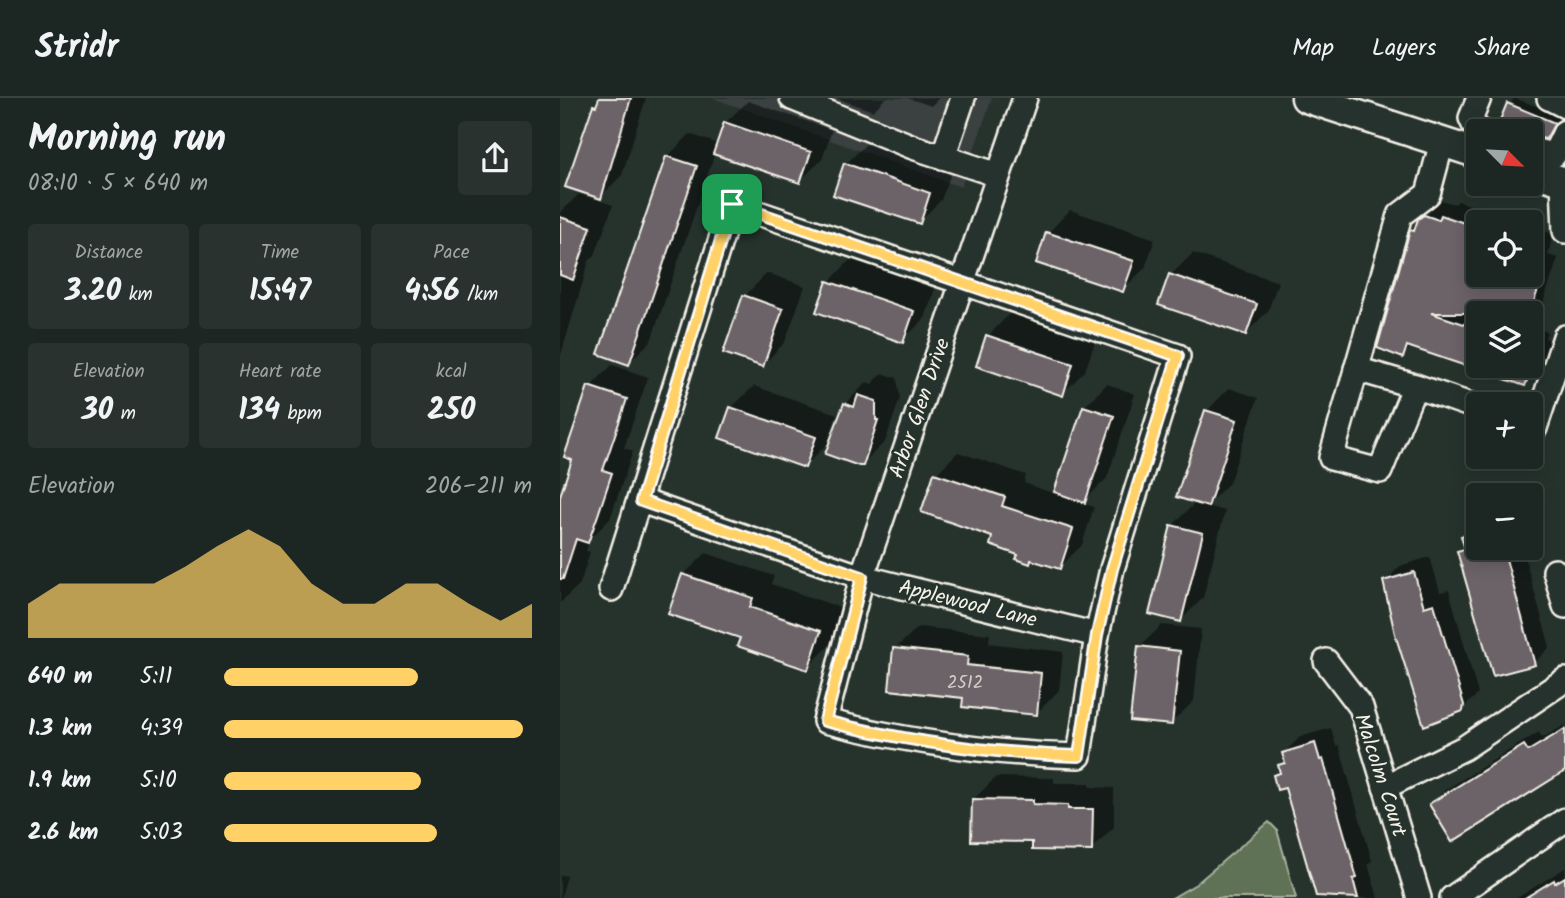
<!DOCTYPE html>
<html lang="en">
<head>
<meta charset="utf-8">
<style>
  body { margin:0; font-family:Kalam,sans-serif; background:#29322f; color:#f1f3f6; height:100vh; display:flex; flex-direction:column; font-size:26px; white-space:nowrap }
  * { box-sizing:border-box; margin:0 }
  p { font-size:23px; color:#a0a5a5 }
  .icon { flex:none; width:38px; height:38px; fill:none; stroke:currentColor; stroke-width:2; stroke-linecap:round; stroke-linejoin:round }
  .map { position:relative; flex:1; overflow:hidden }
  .panel { display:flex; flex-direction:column; background:#1c2622; width:560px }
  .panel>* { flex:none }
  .needle { width:46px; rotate:114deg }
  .fabs { position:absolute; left:906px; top:21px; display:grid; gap:14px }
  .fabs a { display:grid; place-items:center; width:77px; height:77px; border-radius:7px; background:#1c2622; box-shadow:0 4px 18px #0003,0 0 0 2px #3a4340; font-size:35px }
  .pin { position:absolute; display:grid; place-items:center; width:60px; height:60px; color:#fff; margin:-30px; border-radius:14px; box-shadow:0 4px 10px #0006 }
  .round { display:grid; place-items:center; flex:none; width:74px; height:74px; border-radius:7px; background:#29322f }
  .overview { display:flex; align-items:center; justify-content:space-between; height:119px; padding:0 28px }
  h1 { font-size:38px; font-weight:800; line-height:52px }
  .metrics { display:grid; grid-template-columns:repeat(3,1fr); gap:10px; height:119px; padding:7px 28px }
  .metrics div { display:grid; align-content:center; border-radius:7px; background:#29322f; text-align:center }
  .metrics b { font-size:30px; font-weight:800 }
  .metrics small { font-size:19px; font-weight:400 }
  .metrics p { font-size:19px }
  .chart { height:196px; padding:14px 28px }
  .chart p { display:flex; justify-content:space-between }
  .chart svg { width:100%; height:126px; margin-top:7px; fill:#ffd166; opacity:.7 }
  ul { padding:0 28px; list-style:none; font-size:23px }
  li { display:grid; grid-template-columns:112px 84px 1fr; align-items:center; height:52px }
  li i { height:18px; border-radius:9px; background:#ffd166 }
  header { display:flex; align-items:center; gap:42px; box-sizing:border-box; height:98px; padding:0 35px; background:#1c2622; border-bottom:2px solid #3a4340 }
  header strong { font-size:33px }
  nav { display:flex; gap:38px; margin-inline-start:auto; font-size:24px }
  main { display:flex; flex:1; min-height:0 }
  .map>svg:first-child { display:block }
  .built { fill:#3b413f }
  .green { fill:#5f7255; stroke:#aab29e; stroke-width:2 }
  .shadow { fill:#0007; fill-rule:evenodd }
  .building { fill:#6c6369; stroke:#f4f1e8; stroke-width:2 }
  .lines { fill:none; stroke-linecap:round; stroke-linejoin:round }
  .minor-casing { stroke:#f4f1e8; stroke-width:28 }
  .major-casing { stroke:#f4f1e8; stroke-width:33 }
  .minor { stroke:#26332d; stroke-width:23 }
  .major { stroke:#26332d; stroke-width:28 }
  .route-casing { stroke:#fff; stroke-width:14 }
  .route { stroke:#ffd166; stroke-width:9 }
  .labels { text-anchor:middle; stroke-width:5; stroke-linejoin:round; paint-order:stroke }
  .number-label { font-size:18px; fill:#d2cec8 }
  .street-label { font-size:21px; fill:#f4f1e8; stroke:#26332d }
</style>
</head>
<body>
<header>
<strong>Stridr</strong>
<nav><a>Map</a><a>Layers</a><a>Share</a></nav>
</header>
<main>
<section class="panel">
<div class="overview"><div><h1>Morning run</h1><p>08:10 · 5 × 640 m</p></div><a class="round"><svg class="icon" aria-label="share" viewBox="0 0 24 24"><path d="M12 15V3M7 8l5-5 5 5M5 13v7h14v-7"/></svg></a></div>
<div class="metrics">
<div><p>Distance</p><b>3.20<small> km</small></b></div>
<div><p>Time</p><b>15:47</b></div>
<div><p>Pace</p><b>4:56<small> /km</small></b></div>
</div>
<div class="metrics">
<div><p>Elevation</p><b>30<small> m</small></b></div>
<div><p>Heart rate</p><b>134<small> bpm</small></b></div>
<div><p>kcal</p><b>250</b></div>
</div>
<div class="chart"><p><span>Elevation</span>206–211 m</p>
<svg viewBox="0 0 160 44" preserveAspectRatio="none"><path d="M0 44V32L10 25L20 25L30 25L40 25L50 19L60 12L70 6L80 12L90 25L100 32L110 32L120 25L130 25L140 32L150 38L160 32V44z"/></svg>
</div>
<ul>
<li><b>640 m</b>5:11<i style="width:63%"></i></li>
<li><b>1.3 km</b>4:39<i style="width:97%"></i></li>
<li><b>1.9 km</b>5:10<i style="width:64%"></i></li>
<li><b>2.6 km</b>5:03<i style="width:69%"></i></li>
</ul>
</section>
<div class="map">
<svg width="1005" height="800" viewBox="0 0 1005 800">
  <rect width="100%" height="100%" fill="#26332d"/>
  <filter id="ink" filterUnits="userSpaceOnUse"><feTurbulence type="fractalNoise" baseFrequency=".0143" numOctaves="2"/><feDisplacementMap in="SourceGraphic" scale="14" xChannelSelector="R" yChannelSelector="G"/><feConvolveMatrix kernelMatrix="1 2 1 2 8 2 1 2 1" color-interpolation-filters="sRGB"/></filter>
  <g filter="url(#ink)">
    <path class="built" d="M153,0H432L401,89Z"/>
    <path class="green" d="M709,724L717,732L736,800H612L636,786Z"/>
    <g class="shadow">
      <path d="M37,0H86L62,77L40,99L7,88Z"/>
      <path d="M276,0H326L313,13Z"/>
      <path d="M348,0H379L371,8Z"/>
      <path d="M954,0L1001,17L994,31L985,39L940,26Z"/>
      <path d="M188,3L272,32L262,61L240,83L155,55L91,243L68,265L107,59L130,36L158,46L165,25Z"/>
      <path d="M308,44L392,73L381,102L359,124L286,66Z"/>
      <path d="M19,96L53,107L35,157L29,163L0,260V115Z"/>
      <path d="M881,102L895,106L898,103L960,124H919V177H971V128L993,136L988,157L998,160L975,229L987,234L985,240L990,242L980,271L964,286L852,248L843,258L852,133ZM919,215H971V268H919Z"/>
      <path d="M510,112L595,141L585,170L562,192L488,135Z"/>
      <path d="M633,155L718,184L708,213L686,235L611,177Z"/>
      <path d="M291,161L375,191L365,220L342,243L259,213L269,184Z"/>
      <path d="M207,175L245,188L225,244L203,267L185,198Z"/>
      <path d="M450,215L535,244L525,273L502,296L428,238Z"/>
      <path d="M52,267L88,279L64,350L73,353L50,421L30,441L26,453L30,454L20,486L0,505V403L14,361L30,289Z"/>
      <path d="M322,275L337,280L340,300L325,344L302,366L285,306L307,284L312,286Z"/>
      <path d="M547,286L575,296L547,380L522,405L534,409L522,447L500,469L473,460L470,464L435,437L376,376L398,354L466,377L464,385L495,396L524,309Z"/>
      <path d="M194,288L277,316L267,346L245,368L171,310Z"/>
      <path d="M669,290L698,300L669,385L646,408L665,413L643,500L621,522L612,428L636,404L647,313Z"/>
      <path d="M919,423V450H962L990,549L974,565L899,454L905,447L903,439Z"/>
      <path d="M146,455L214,478L211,486L282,510L269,548L247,570L182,539L123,477Z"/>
      <path d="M870,459L880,494L889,492L918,596L902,611L825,484L840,468Z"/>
      <path d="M602,527L641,531L634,603L611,625L579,549Z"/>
      <path d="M358,529L430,536L429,545L503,554L499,592L477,615L335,551Z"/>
      <path d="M1005,627V667L871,706L885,692L979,634L982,640Z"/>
      <path d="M771,630L776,648L779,647L812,763L808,766L818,800H758L726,688L715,677L726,662L724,655L740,639Z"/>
      <path d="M436,679L494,680V685H530V689L554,690V729L531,751L474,742L414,701Z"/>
      <path d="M1005,770V800H957Z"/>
      <path d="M0,777L7,778L1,799L4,800H0Z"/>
    </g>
    <g class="building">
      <path d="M39,0H71L41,101L5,89L33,7L36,8Z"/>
      <path d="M947,5L995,25L986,41L971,38V33H952L938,27Z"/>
      <path d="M164,24L251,54L240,85L153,56Z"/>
      <path d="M106,58L137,68L69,267L38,256Z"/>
      <path d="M284,65L370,95L360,126L273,97Z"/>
      <path d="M864,117L879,122L881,117L919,130V177H983L970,215H871L919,231V268H972L965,288L847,248L843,260L817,250L850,132L854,133L858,121Z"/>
      <path d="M0,119L31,129L13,182L0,177Z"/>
      <path d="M486,134L574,163L563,194L476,165Z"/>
      <path d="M609,176L697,206L686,237L598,207Z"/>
      <path d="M267,183L354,213L343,245L256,214Z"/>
      <path d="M183,197L223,211L203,269L163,255Z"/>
      <path d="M426,237L513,266L503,298L416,268Z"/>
      <path d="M28,288L67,301L43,372L52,375L38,417L28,445L16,441L3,481H0V398L12,362L4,359Z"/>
      <path d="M298,297L316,303V322H318L303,368H299L265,356L284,305L294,309Z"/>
      <path d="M523,308L554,318L525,405L494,394Z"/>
      <path d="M170,309L256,339L245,370L159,340Z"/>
      <path d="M645,312L677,322L648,409L616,399Z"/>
      <path d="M374,375L445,399L442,408L513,431L500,471L471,462L470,466L456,461L458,457L430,447L432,439L361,414Z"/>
      <path d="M611,427L643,435L621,524L589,516Z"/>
      <path d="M919,433V450H943L975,567L933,578L897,453L905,451L901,438Z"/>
      <path d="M854,474L864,509L874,506L904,607L903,613L864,628L835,536L823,483Z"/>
      <path d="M122,476L193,500L190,509L261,533L248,572L177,548L180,540L108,516Z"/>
      <path d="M578,548L620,553L612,627L570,623Z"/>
      <path d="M333,550L408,558L407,567L481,575L477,617L402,609L403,600L329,592Z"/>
      <path d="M1005,631V673L892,744L869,706L964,647L968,653Z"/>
      <path d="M755,645L760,662L763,661L797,780L793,781L798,800L756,798L725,690L717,692L713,677L720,675L718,667L725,665L722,655Z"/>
      <path d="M412,701L473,702V706L508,707V711H533L532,753L472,752V744L411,743Z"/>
      <path d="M1005,779V800H965L994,782L995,785Z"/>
    </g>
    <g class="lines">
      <defs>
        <g id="minor">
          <path d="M232,0L353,49L438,77"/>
          <path d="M919,0L911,20L916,31L921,33"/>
          <path d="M989,0L1005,8"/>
          <path d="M882,44L868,96L840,117L771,360L820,373L855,288L919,310"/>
          <path d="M971,52L994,57L1005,34"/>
          <path d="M383,59L403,0"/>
          <path d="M1003,84L1005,133"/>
          <path d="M796,271L855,288"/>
          <path d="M971,328L975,330L1005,239"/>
          <path d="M81,403L302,479L537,537"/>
          <path d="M995,473L1005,508"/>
          <path d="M51,491L172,106L618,258L552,471L537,537L519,658C432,656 349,644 265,623L302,479L465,0"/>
          <path d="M766,563L801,609L859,800"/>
          <path d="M825,689L904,650L1005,582"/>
          <path d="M892,800L1005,722"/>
        </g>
        <g id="major">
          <path d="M746,0L919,56"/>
          <path d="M971,73L1005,84"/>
        </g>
      </defs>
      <use href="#minor" class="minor-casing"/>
      <use href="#major" class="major-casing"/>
      <use href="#minor" class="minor"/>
      <use href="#major" class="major"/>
    </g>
  </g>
  <g class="lines" filter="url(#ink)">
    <defs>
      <path id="route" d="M172,106L618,258L552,471L537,537L519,658C432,656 349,644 265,623L302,479L81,403Z"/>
    </defs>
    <use href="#route" class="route-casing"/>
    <use href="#route" class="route"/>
  </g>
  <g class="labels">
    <g class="number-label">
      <text x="405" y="590">2512</text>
    </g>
    <g class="street-label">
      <text transform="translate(359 310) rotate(-71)" y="7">Arbor Glen Drive</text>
      <text transform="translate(408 505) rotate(14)" y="7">Applewood Lane</text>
      <text transform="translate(821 677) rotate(72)" y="7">Malcolm Court</text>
    </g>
  </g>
</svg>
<div class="fabs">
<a><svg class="needle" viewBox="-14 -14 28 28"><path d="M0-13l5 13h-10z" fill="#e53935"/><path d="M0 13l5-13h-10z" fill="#a0a5a5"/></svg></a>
<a><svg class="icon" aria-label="locate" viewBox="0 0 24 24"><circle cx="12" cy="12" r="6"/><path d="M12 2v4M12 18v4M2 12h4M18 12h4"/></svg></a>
<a><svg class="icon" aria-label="layers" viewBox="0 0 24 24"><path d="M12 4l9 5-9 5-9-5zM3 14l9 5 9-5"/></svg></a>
<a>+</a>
<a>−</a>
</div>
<div class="pin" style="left:172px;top:106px;background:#1e9e55"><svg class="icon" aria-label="arrive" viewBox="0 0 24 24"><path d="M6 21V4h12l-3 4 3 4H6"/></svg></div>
</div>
</main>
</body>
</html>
